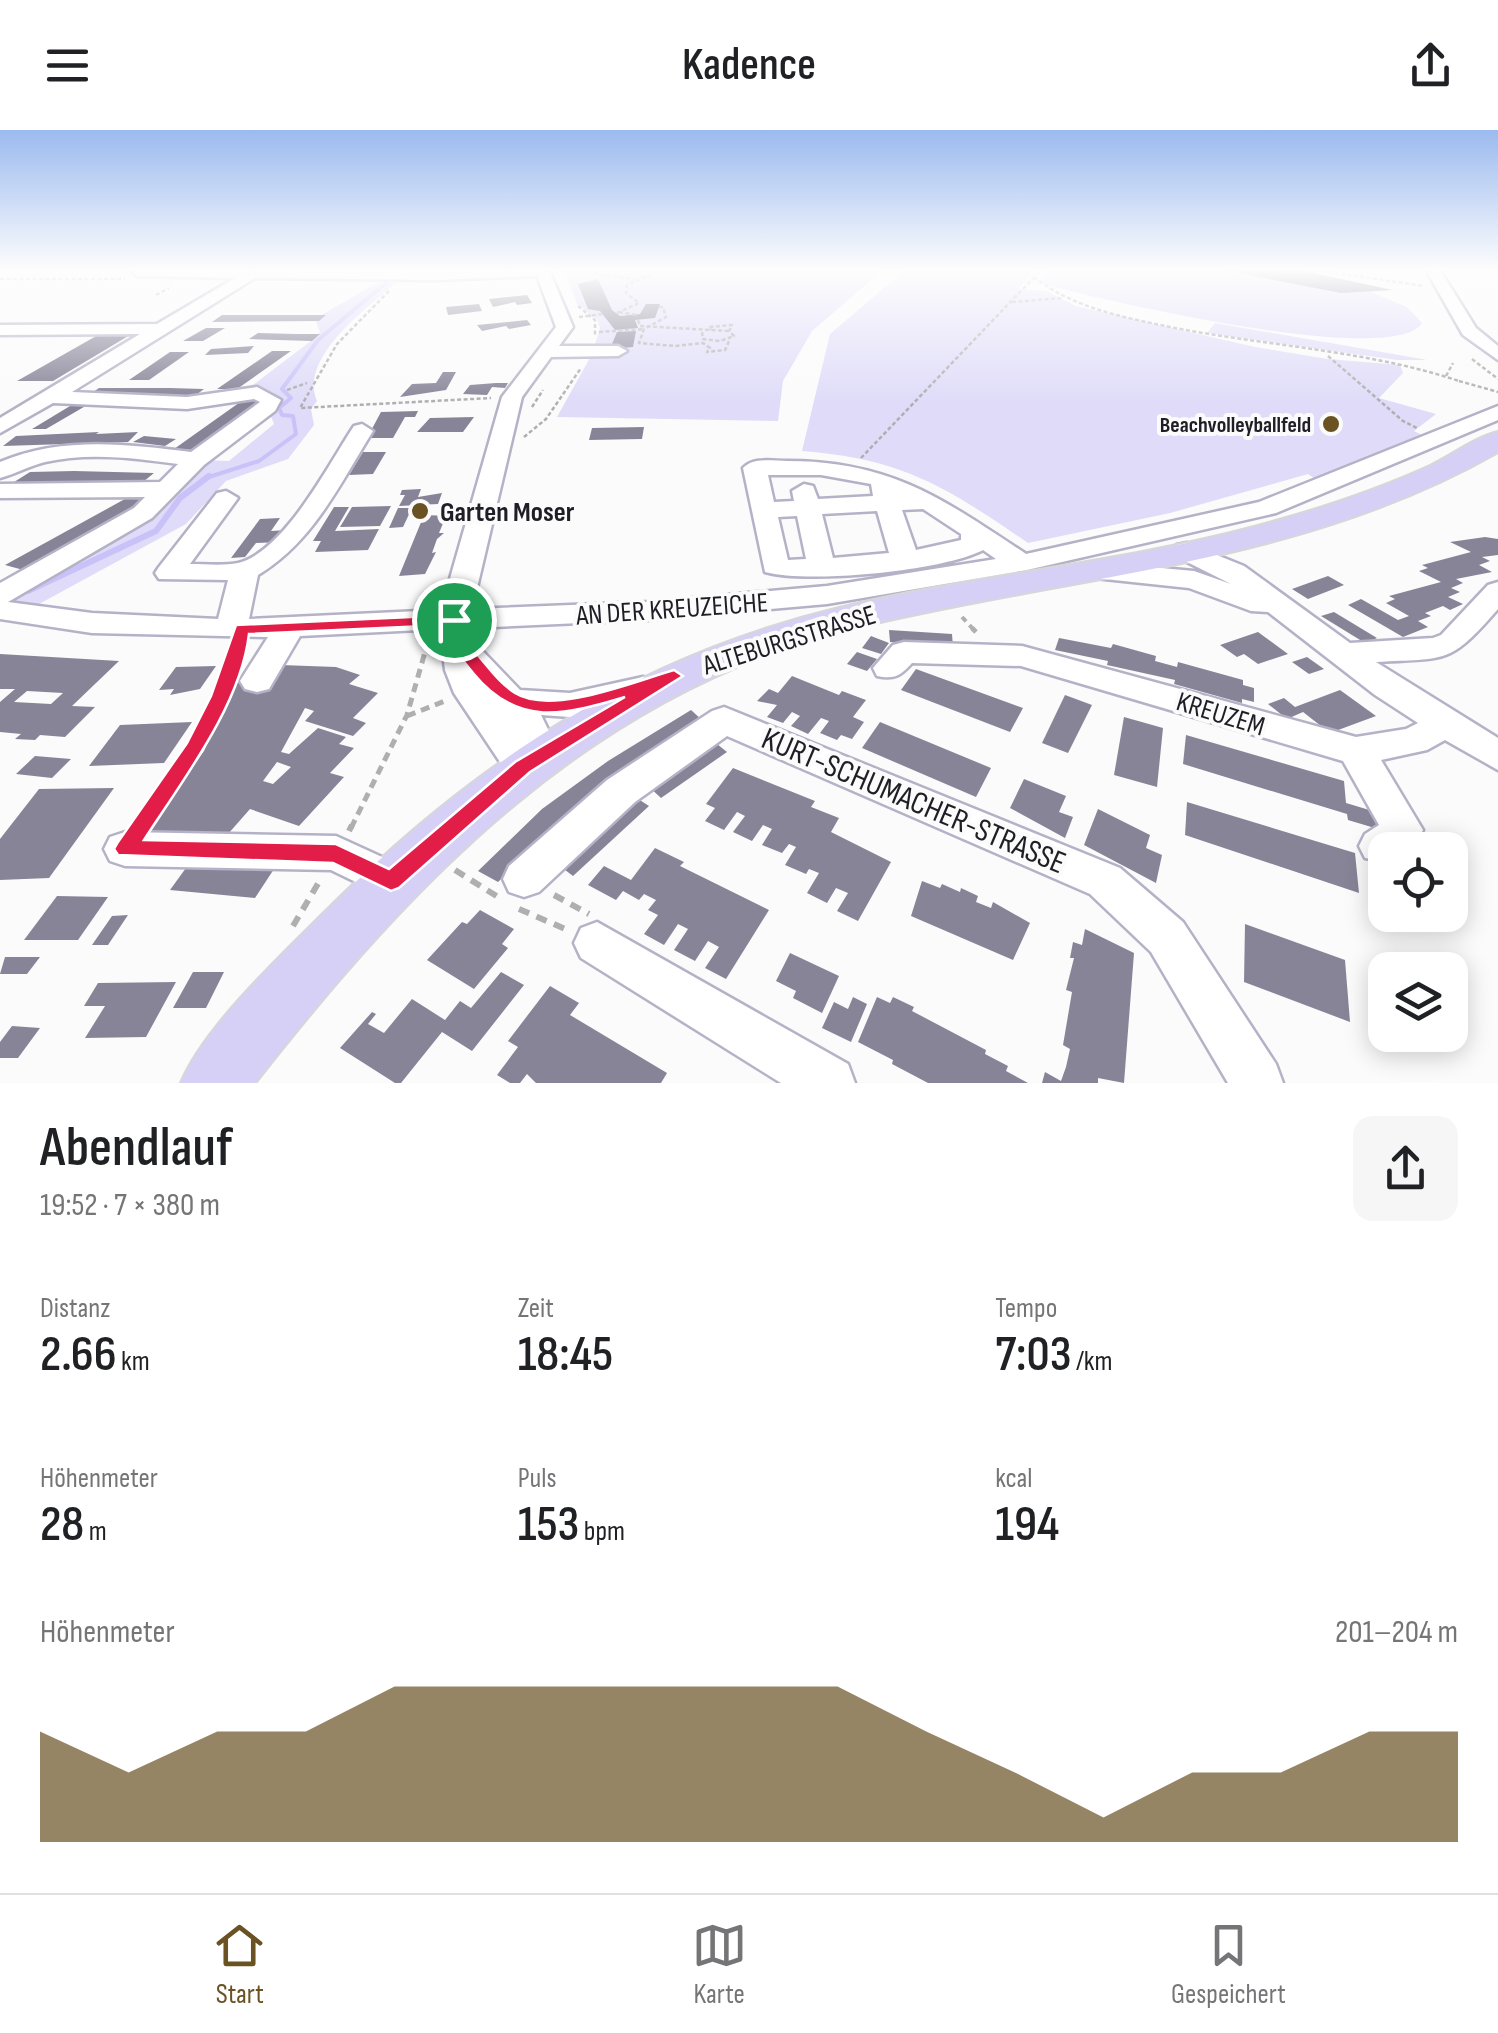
<!DOCTYPE html>
<html lang="de">
<head>
<meta charset="utf-8">
<style>
  body { margin:0; font-family:"Sofia Sans Condensed",sans-serif; background:#f6f6f6; color:#202124; height:100vh; display:flex; flex-direction:column; font-size:38px; white-space:nowrap }
  * { box-sizing:border-box; margin:0 }
  p { font-size:32px; color:#757577 }
  .icon { flex:none; width:55px; height:55px; fill:none; stroke:currentColor; stroke-width:2; stroke-linecap:round; stroke-linejoin:round }
  .map { position:relative; height:953px; overflow:hidden }
  .drawer { display:flex; flex-direction:column; background:#fff; flex:1 }
  .drawer>* { flex:none }
  .controls { position:absolute; left:1368px; top:702px; display:grid; gap:20px }
  .controls a { display:grid; place-items:center; width:100px; height:100px; border-radius:20px; background:#fff; box-shadow:0 5px 25px #0003; font-size:50px }
  .pin { position:absolute; display:grid; place-items:center; width:85px; height:85px; color:#fff; margin:-42px; border:5px solid #fff; border-radius:50%; box-shadow:0 2px 10px #0007 }
  .round { display:grid; place-items:center; flex:none; width:105px; height:105px; border-radius:20px; background:#f6f6f6 }
  .summary { display:flex; align-items:center; justify-content:space-between; height:170px; padding:0 40px }
  h1 { font-size:55px; font-weight:600; line-height:75px }
  .figures { display:grid; grid-template-columns:repeat(3,1fr); gap:15px; height:170px; padding:10px 40px }
  .figures div { display:grid; align-content:center }
  .figures b { font-size:50px; font-weight:600 }
  .figures small { font-size:28px; font-weight:400 }
  .figures p { font-size:28px }
  .chart { height:280px; padding:20px 40px }
  .chart p { display:flex; justify-content:space-between }
  .chart svg { width:100%; height:180px; margin-top:10px; fill:#6b5223; opacity:.7 }
  header { display:flex; justify-content:space-between; align-items:center; height:130px; padding:0 40px; background:#fff; font-size:45px; font-weight:600 }
  .tabs { display:flex; justify-content:space-around; align-items:center; height:140px; border-top:2px solid #e0e0e0; background:#fff; font-size:28px; color:#757577 }
  .tabs a { display:grid; justify-items:center; gap:5px }
  .tabs .active { color:#6b5223 }
  .map>svg:first-child { display:block }
  .green { fill:#dfdbf9 }
  .lines { fill:none; stroke-linecap:round; stroke-linejoin:round }
  .stream-far1 { stroke:#c9c2f9; stroke-width:4 }
  .stream { stroke:#c9c2f9; stroke-width:6 }
  .building { fill:#878498; fill-rule:evenodd }
  .minor-casing { stroke:#b5b2c7; stroke-width:5 }
  .major-casing { stroke:#d7d6d8; stroke-width:4 }
  .path-far3 { stroke:#afafb1; stroke-width:2.5; stroke-dasharray:4 2.5; stroke-linecap:butt }
  .path-far2 { stroke:#afafb1; stroke-width:4; stroke-dasharray:6 5; stroke-linecap:butt }
  .path-far1 { stroke:#afafb1; stroke-width:5; stroke-dasharray:9 6; stroke-linecap:butt }
  .path { stroke:#afafb1; stroke-width:6; stroke-dasharray:11 8; stroke-linecap:butt }
  .minor { fill:#fff; fill-rule:evenodd }
  .major { fill:#d6d0f7; fill-rule:evenodd }
  .path-bridge { stroke:#afafb1; stroke-width:2.5; stroke-dasharray:4 2.5; stroke-linecap:butt }
  .route { fill:#e11d48; stroke:#fff; stroke-width:2.5; fill-rule:evenodd }
  .poi-dot { fill:#6b5223; stroke:#fbfbfb; stroke-width:4 }
  .labels { text-anchor:middle; stroke-width:8; stroke-linejoin:round; paint-order:stroke }
  .far-poi-label { font-size:22px; font-weight:bold; fill:#1f1e26; stroke:#fbfbfb; text-anchor:end }
  .poi-label { font-size:28px; font-weight:bold; fill:#1f1e26; stroke:#fbfbfb; text-anchor:start }
  .street-label { font-size:28px; fill:#1f1e26; stroke:#fbfbfb }
  .near-street-label { font-size:32px; fill:#1f1e26; stroke:#fbfbfb }
</style>
</head>
<body>
<header><svg class="icon" aria-label="menu" viewBox="0 0 24 24"><path d="M4 6h16M4 12h16M4 18h16"/></svg>Kadence<svg class="icon" aria-label="share" viewBox="0 0 24 24"><path d="M12 15V3M7 8l5-5 5 5M5 13v7h14v-7"/></svg></header>
<div class="map">
<svg width="1498" height="953" viewBox="0 0 1498 953">
  <rect width="100%" height="100%" fill="#fbfbfb"/>
  <g class="green">
    <path d="M564,140H883L812,201L783,251L778,291L557,287L592,224L600,198L597,189L577,174Z"/>
    <path d="M905,140H1035L1018,159L1046,161L1076,176L1255,217L1328,229L1400,235L1403,243L1379,268L1436,284L1414,301L1424,306L1317,350L1308,344L1170,383L1028,413C946,357 904,329 802,321L830,204Z"/>
    <path d="M1048,140H1300L1393,160L1371,162L1407,177L1422,193C1393,239 1094,168 1039,153Z"/>
    <path d="M389,146H405C375,171 297,226 317,271L311,279L314,295L288,329L226,351L186,394L28,480L0,473L202,330L229,331L274,294L270,284L273,263L249,258L316,207L320,202L316,192L323,184Z"/>
    <path d="M1215,193L1422,229L1426,230H1397L1207,203Z"/>
  </g>
  <g class="lines">
    <path class="stream-far1" d="M206,348L259,331L296,304L293,286L282,285L279,278L291,268L282,259L318,210L392,148"/>
    <path class="stream" d="M28,461L156,401L180,368L209,346"/>
  </g>
  <g class="building">
    <path d="M1223,140H1300L1392,160L1341,163Z"/>
    <path d="M598,149L612,180L620,186L640,184L646,174H660L655,188L635,190L638,198L615,200L600,181L588,179L578,154Z"/>
    <path d="M527,165L532,173L517,175L515,172L493,177L489,169Z"/>
    <path d="M479,174L482,181L448,185L446,177Z"/>
    <path d="M222,185H326L319,191L212,192Z"/>
    <path d="M527,190L531,195L509,199L506,196L482,201L477,195Z"/>
    <path d="M206,198H225L203,211H183Z"/>
    <path d="M636,201L633,217L610,219L617,202Z"/>
    <path d="M258,203L295,204H320L312,211L249,209Z"/>
    <path d="M98,205H130L53,251H17Z"/>
    <path d="M254,216L248,223L205,225L211,219Z"/>
    <path d="M272,221H291L237,259H217Z"/>
    <path d="M170,222H189L149,250H129Z"/>
    <path d="M443,242H456L446,260L400,267L412,254L436,253Z"/>
    <path d="M496,253H508L505,258L492,257L487,265L463,264L470,255Z"/>
    <path d="M99,258H170L204,259L192,268L86,267Z"/>
    <path d="M243,270H263L197,320L174,319Z"/>
    <path d="M75,273L89,274L46,299H32Z"/>
    <path d="M418,281L415,287H405L393,308H367L381,282Z"/>
    <path d="M474,287L463,302H417L430,288Z"/>
    <path d="M644,297L642,309L589,310L592,298Z"/>
    <path d="M99,302L96,304L138,302L128,312L3,316L16,306Z"/>
    <path d="M144,306L176,309L165,316L133,312Z"/>
    <path d="M363,322H386L373,344L349,345Z"/>
    <path d="M74,341L154,343L138,356L11,354L30,342Z"/>
    <path d="M421,359L418,367L442,363L438,374L399,376L405,365H400L402,360Z"/>
    <path d="M134,364L154,368L27,441L5,435Z"/>
    <path d="M391,376L380,396L340,397L352,377Z"/>
    <path d="M334,377H349L335,401L379,399L368,420L315,422L321,411H313Z"/>
    <path d="M398,378H412L403,397L389,398Z"/>
    <path d="M424,385L450,386L444,391L439,403H444L437,409L432,423L436,422L425,444L399,446Z"/>
    <path d="M280,388L271,401L289,400L281,412L256,413L245,427L231,428L260,389Z"/>
    <path d="M1485,407L1498,409V425L1482,427L1490,431L1479,435L1492,442L1456,449L1463,453L1451,458L1460,462L1448,467L1463,474L1450,480L1443,476L1425,483L1431,486L1418,491L1428,497L1403,507L1348,475L1361,469L1398,490L1409,486L1386,473L1395,469L1389,466L1441,452L1419,441L1428,438L1422,435L1471,422L1450,412Z"/>
    <path d="M1328,446L1344,455L1308,469L1292,459Z"/>
    <path d="M1334,482L1377,508L1365,513L1321,486Z"/>
    <path d="M889,500L952,504L953,517L890,512Z"/>
    <path d="M1258,502L1288,524L1258,534L1244,524L1237,527L1220,515Z"/>
    <path d="M871,506L889,513L881,524L862,518Z"/>
    <path d="M1059,508L1111,518L1113,514L1156,526L1155,531L1177,537L1178,532L1243,550V555L1254,558V572L1242,569V573L1174,554L1175,550L1107,535L1108,531L1055,520Z"/>
    <path d="M857,522L877,529L867,541L847,534Z"/>
    <path d="M0,524L119,531L72,576L95,577L65,607L40,605L35,610L15,609L21,604L0,602V572L15,559H0ZM27,561L63,563L51,574L14,572Z"/>
    <path d="M1307,527L1324,539L1309,544L1292,532Z"/>
    <path d="M281,535L336,537L360,545L349,554L378,563L353,588L366,593L353,606L305,591L314,581L305,578L281,622L289,624L318,598L346,607L339,614L354,618L330,643L344,647L299,696L250,679L228,704L146,702L204,621L235,553L270,550ZM277,632L291,637L273,654L263,651Z"/>
    <path d="M216,536L200,559L170,565L174,559L159,560L176,537Z"/>
    <path d="M916,539L1023,578L1010,602L901,560Z"/>
    <path d="M792,546L839,565L842,561L866,570L853,587L864,592L852,609L841,605L837,610L820,603L829,591L821,588L808,604L791,596L800,586L792,582L783,593L767,587L777,575L757,571L769,559L778,563Z"/>
    <path d="M1340,560L1376,586L1330,603L1303,582L1287,589L1268,574L1284,568L1295,577Z"/>
    <path d="M1065,565L1092,575L1068,623L1042,613Z"/>
    <path d="M691,580L702,590L617,647L556,694L498,752L478,741L542,679L608,631Z"/>
    <path d="M1124,587L1163,598L1157,657L1114,645Z"/>
    <path d="M192,592L164,633L89,636L120,595Z"/>
    <path d="M880,592L991,638L976,667L862,618Z"/>
    <path d="M1186,605L1344,651L1346,673L1376,682L1378,699L1348,690L1347,684L1183,634Z"/>
    <path d="M712,610L727,622L661,668L646,654Z"/>
    <path d="M35,626L71,629L52,648L16,644Z"/>
    <path d="M733,638L815,671L811,677L839,688L831,702L891,732L858,791L837,781L848,763L836,758L827,773L807,763L819,743L809,739L806,744L785,735L796,717L789,714L782,723L762,715L772,699L763,695L752,711L733,702L745,686L737,682L724,700L705,691L715,678L706,674Z"/>
    <path d="M1024,649L1066,666L1059,682L1073,687L1065,708L1010,678Z"/>
    <path d="M114,658L49,748L0,750V709L39,659Z"/>
    <path d="M632,665L649,676L573,746L556,733Z"/>
    <path d="M1187,672L1355,723L1359,763L1185,705Z"/>
    <path d="M1098,679L1150,705L1146,718L1162,725L1156,753L1084,715Z"/>
    <path d="M655,718L684,732L680,736L769,780L726,849L705,838L719,817L708,811L695,831L674,820L688,799L678,794L664,815L644,804L658,785L648,780L656,770L644,764L639,770L623,761L616,770L588,755L604,736L631,750Z"/>
    <path d="M191,731L274,739L255,768L170,760Z"/>
    <path d="M922,751L940,758L942,754L960,762L961,758L978,766L976,772L991,778L993,772L1030,793L1013,830L911,786Z"/>
    <path d="M57,766L108,767L78,810H24Z"/>
    <path d="M480,780L514,799L502,814L508,818L474,859L427,830L462,792L467,794Z"/>
    <path d="M128,785L108,815H92L112,786Z"/>
    <path d="M1245,794L1345,830L1350,892L1244,852Z"/>
    <path d="M1085,799L1134,823L1124,953L1098,948V953H1042L1045,942L1061,951L1066,937L1070,919L1063,915L1072,862L1066,860L1074,828H1070L1073,812L1082,815Z"/>
    <path d="M790,823L839,846L822,883L793,868L796,861L776,851Z"/>
    <path d="M5,827H40L27,844H0Z"/>
    <path d="M193,842H224L206,878H173Z"/>
    <path d="M501,842L524,855L472,921L442,902L401,953H395L340,918L372,882L376,884L368,894L384,903L412,869L445,890L460,871L471,878Z"/>
    <path d="M176,852L146,907L85,908L105,876H84L98,853Z"/>
    <path d="M550,856L579,873L570,885L667,943L661,953H536L527,944L520,953H510L497,945L518,917L508,911Z"/>
    <path d="M853,867L867,874L851,912L822,898L834,872L848,879Z"/>
    <path d="M877,867L890,873L893,867L914,877L912,881L986,920L985,924L1008,936L1006,941L1028,953H928L892,934L893,930L858,912Z"/>
    <path d="M12,896L40,898L18,928H0V912Z"/>
  </g>
  <g class="lines">
    <defs>
      <g id="minor">
        <path d="M131,140H549L573,197L559,216H618L627,221L618,226L551,227L522,267L472,479L647,472L827,456L996,429L983,420C943,441 808,454 765,442L743,338C754,327 772,331 787,331C891,331 943,369 1026,424L1259,372L1498,276V290L1276,383L1027,440L827,474L647,490L471,498L473,511L520,560L570,563L643,547L655,550L660,558L655,566L570,587L541,585L560,624L555,634L541,638L536,647L523,651L510,647L454,563L445,540L440,499L300,506L269,559L257,562L245,559L240,551L268,507L92,503L0,489V453L134,378L145,367L0,368V354L160,352L178,334C135,328 88,322 45,332C29,336 15,344 0,348V332C62,306 126,314 191,322L260,272L254,269L187,279L53,273L0,303V288L140,204L0,205V195L157,194L235,148L137,146ZM537,146L556,197L502,267L441,480L249,489L258,445C314,411 339,355 373,301L362,294L354,296C328,335 285,421 238,433C223,436 205,434 190,434L238,368L226,361L217,363L159,437L155,443L159,449L228,450L218,489L92,483L8,472L152,388L204,335L275,281L281,270L257,257L187,267L72,262L255,148L438,150ZM768,345H821L871,354L873,366L818,369L813,356L804,354L792,361L794,371L774,372ZM923,379L961,404V410L916,420L902,380ZM877,381L889,423L833,428L822,384ZM797,386L806,429L788,430L778,387Z"/>
        <path d="M1426,140H1440L1476,198L1498,216V230L1463,205Z"/>
        <path d="M1187,413L1244,436L1350,513L1433,508L1441,505L1488,455L1498,452V479C1449,535 1448,528 1376,532L1498,608V640L1445,610L1427,620L1381,630L1423,700C1414,719 1405,720 1385,720V731L1365,728L1359,716L1365,704L1379,695L1343,631L1021,536L912,533C901,545 895,550 877,546L873,538L893,515L904,512L1022,516L1356,607L1406,599L1418,593L1375,565L1268,482L1251,481L1189,458L1095,448L1085,446L1081,440L1085,434L1095,432L1194,441L1231,454L1177,427L1173,421L1177,415Z"/>
        <path d="M724,577L1120,738L1183,792L1276,934L1283,953H1228L1151,822L1090,764L727,606L635,672L539,762L524,767L509,762L503,749L509,736L607,650L712,581Z"/>
        <path d="M125,702L336,706L406,738L412,751L406,764L391,769L331,740L125,736L110,731L104,719L110,707Z"/>
        <path d="M597,792L848,934L855,953H781L581,828L574,813L581,798Z"/>
      </g>
      <path id="major" d="M1498,302V322C1299,436 1069,445 851,499C593,562 413,751 255,953H181C205,895 287,820 333,774C480,629 637,527 839,478C977,445 1120,433 1258,396C1317,380 1375,361 1430,336C1453,325 1474,308 1498,302Z"/>
    </defs>
    <use href="#minor" class="minor-casing"/>
    <use href="#major" class="major-casing"/>
    <g class="path-far3">
      <path d="M592,140L591,143L635,149"/>
      <path d="M1315,140L1424,156"/>
      <path d="M1034,147C1073,178 1123,187 1170,197C1266,216 1366,220 1459,251"/>
      <path d="M0,149H125"/>
      <path d="M389,161L337,214L300,278L491,268"/>
      <path d="M156,165L169,158"/>
      <path d="M1012,172L1062,168"/>
      <path d="M578,176L595,190V207"/>
      <path d="M659,177H663L666,187L644,199L639,213L675,216L703,213L710,218L707,222L725,220L730,209"/>
      <path d="M619,182L637,185"/>
      <path d="M617,183L639,173L626,163L627,155L660,140"/>
      <path d="M579,187L603,184"/>
      <path d="M638,190L640,196L729,201"/>
      <path d="M599,202L644,199"/>
      <path d="M702,202L703,209L720,211L734,206L729,201L732,195L709,197L711,200"/>
      <path d="M1328,226L1403,291L1417,298"/>
      <path d="M1472,229L1498,249"/>
      <path d="M1446,246L1453,233"/>
      <path d="M287,260L307,253"/>
      <path d="M532,277L543,260"/>
      <path d="M524,307L546,289L581,238"/>
      <path d="M861,328L1041,140"/>
    </g>
    <path class="path-far2" d="M962,487L974,500"/>
    <g class="path-far1">
      <path d="M972,498L976,502"/>
      <path d="M407,586L445,571"/>
      <path d="M143,693L195,616L239,519"/>
      <path d="M351,698L407,585L425,522L433,510"/>
    </g>
    <g class="path">
      <path d="M349,701L352,695"/>
      <path d="M455,740L498,767"/>
      <path d="M554,765L589,784"/>
      <path d="M519,779L570,801"/>
      <path d="M293,796L319,752"/>
    </g>
    <use href="#minor" class="minor"/>
    <use href="#major" class="major"/>
    <path class="path-bridge" d="M1459,251L1498,262"/>
  </g>
  <linearGradient id="sky" x2="0" y2="1"><stop stop-color="#9bbaef"/><stop offset="0.51" stop-color="#fdfdfd"/><stop offset="1" stop-color="#fdfdfd" stop-opacity="0"/></linearGradient>
  <rect width="1498" height="274" fill="url(#sky)"/>
  <path class="route" d="M454,485L463,490C466,511 473,520 487,536C495,546 504,556 515,563C552,586 635,551 674,540L683,546L530,642L399,758L391,761L333,733L118,725L114,719L118,712L187,613L211,566L236,495ZM447,495C450,516 460,527 473,543C518,598 564,585 625,567L515,632L389,739L336,714L144,710C182,651 241,575 249,504Z"/>
  <g class="poi-dot">
    <circle cx="1331" cy="294" r="10"/>
    <circle cx="420" cy="381" r="10"/>
  </g>
  <g class="labels">
    <g class="far-poi-label">
      <text x="1311" y="302">Beachvolleyballfeld</text>
    </g>
    <g class="poi-label">
      <text x="440" y="391">Garten Moser</text>
    </g>
    <g class="street-label">
      <text transform="translate(672 478) rotate(-4)" y="10">AN DER KREUZEICHE</text>
      <text transform="translate(789 509) rotate(-17)" y="10">ALTEBURGSTRASSE</text>
      <text transform="translate(1221 583) rotate(17)" y="10">KREUZEM</text>
    </g>
    <g class="near-street-label">
      <text transform="translate(914 670) rotate(23)" y="11">KURT-SCHUMACHER-STRASSE</text>
    </g>
  </g>
</svg>
<div class="controls">
<a><svg class="icon" aria-label="locate" viewBox="0 0 24 24"><circle cx="12" cy="12" r="6"/><path d="M12 2v4M12 18v4M2 12h4M18 12h4"/></svg></a>
<a><svg class="icon" aria-label="layers" viewBox="0 0 24 24"><path d="M12 4l9 5-9 5-9-5zM3 14l9 5 9-5"/></svg></a>
</div>
<div class="pin" style="left:454px;top:490px;background:#1e9e55"><svg class="icon" aria-label="arrive" viewBox="0 0 24 24"><path d="M6 21V4h12l-3 4 3 4H6"/></svg></div>
</div>
<section class="drawer">
<div class="summary"><div><h1>Abendlauf</h1><p>19:52 · 7 × 380 m</p></div><a class="round"><svg class="icon" aria-label="share" viewBox="0 0 24 24"><path d="M12 15V3M7 8l5-5 5 5M5 13v7h14v-7"/></svg></a></div>
<div class="figures">
<div><p>Distanz</p><b>2.66<small> km</small></b></div>
<div><p>Zeit</p><b>18:45</b></div>
<div><p>Tempo</p><b>7:03<small> /km</small></b></div>
</div>
<div class="figures">
<div><p>Höhenmeter</p><b>28<small> m</small></b></div>
<div><p>Puls</p><b>153<small> bpm</small></b></div>
<div><p>kcal</p><b>194</b></div>
</div>
<div class="chart"><p><span>Höhenmeter</span>201–204 m</p>
<svg viewBox="0 0 160 44" preserveAspectRatio="none"><path d="M0 44V17L10 27L20 17L30 17L40 6L50 6L60 6L70 6L80 6L90 6L100 17L110 27L120 38L130 27L140 27L150 17L160 17V44z"/></svg>
</div>
</section>
<nav class="tabs">
<a class="active"><svg class="icon" aria-label="home" viewBox="0 0 24 24"><path d="M3 11l9-7 9 7M6 9v11h12V9"/></svg>Start</a>
<a><svg class="icon" aria-label="map" viewBox="0 0 24 24"><path d="M3 6l6-2 6 2 6-2v14l-6 2-6-2-6 2zM9 4v14M15 6v14"/></svg>Karte</a>
<a><svg class="icon" aria-label="saved" viewBox="0 0 24 24"><path d="M7 4h10v16l-5-4-5 4z"/></svg>Gespeichert</a>
</nav>
</body>
</html>
